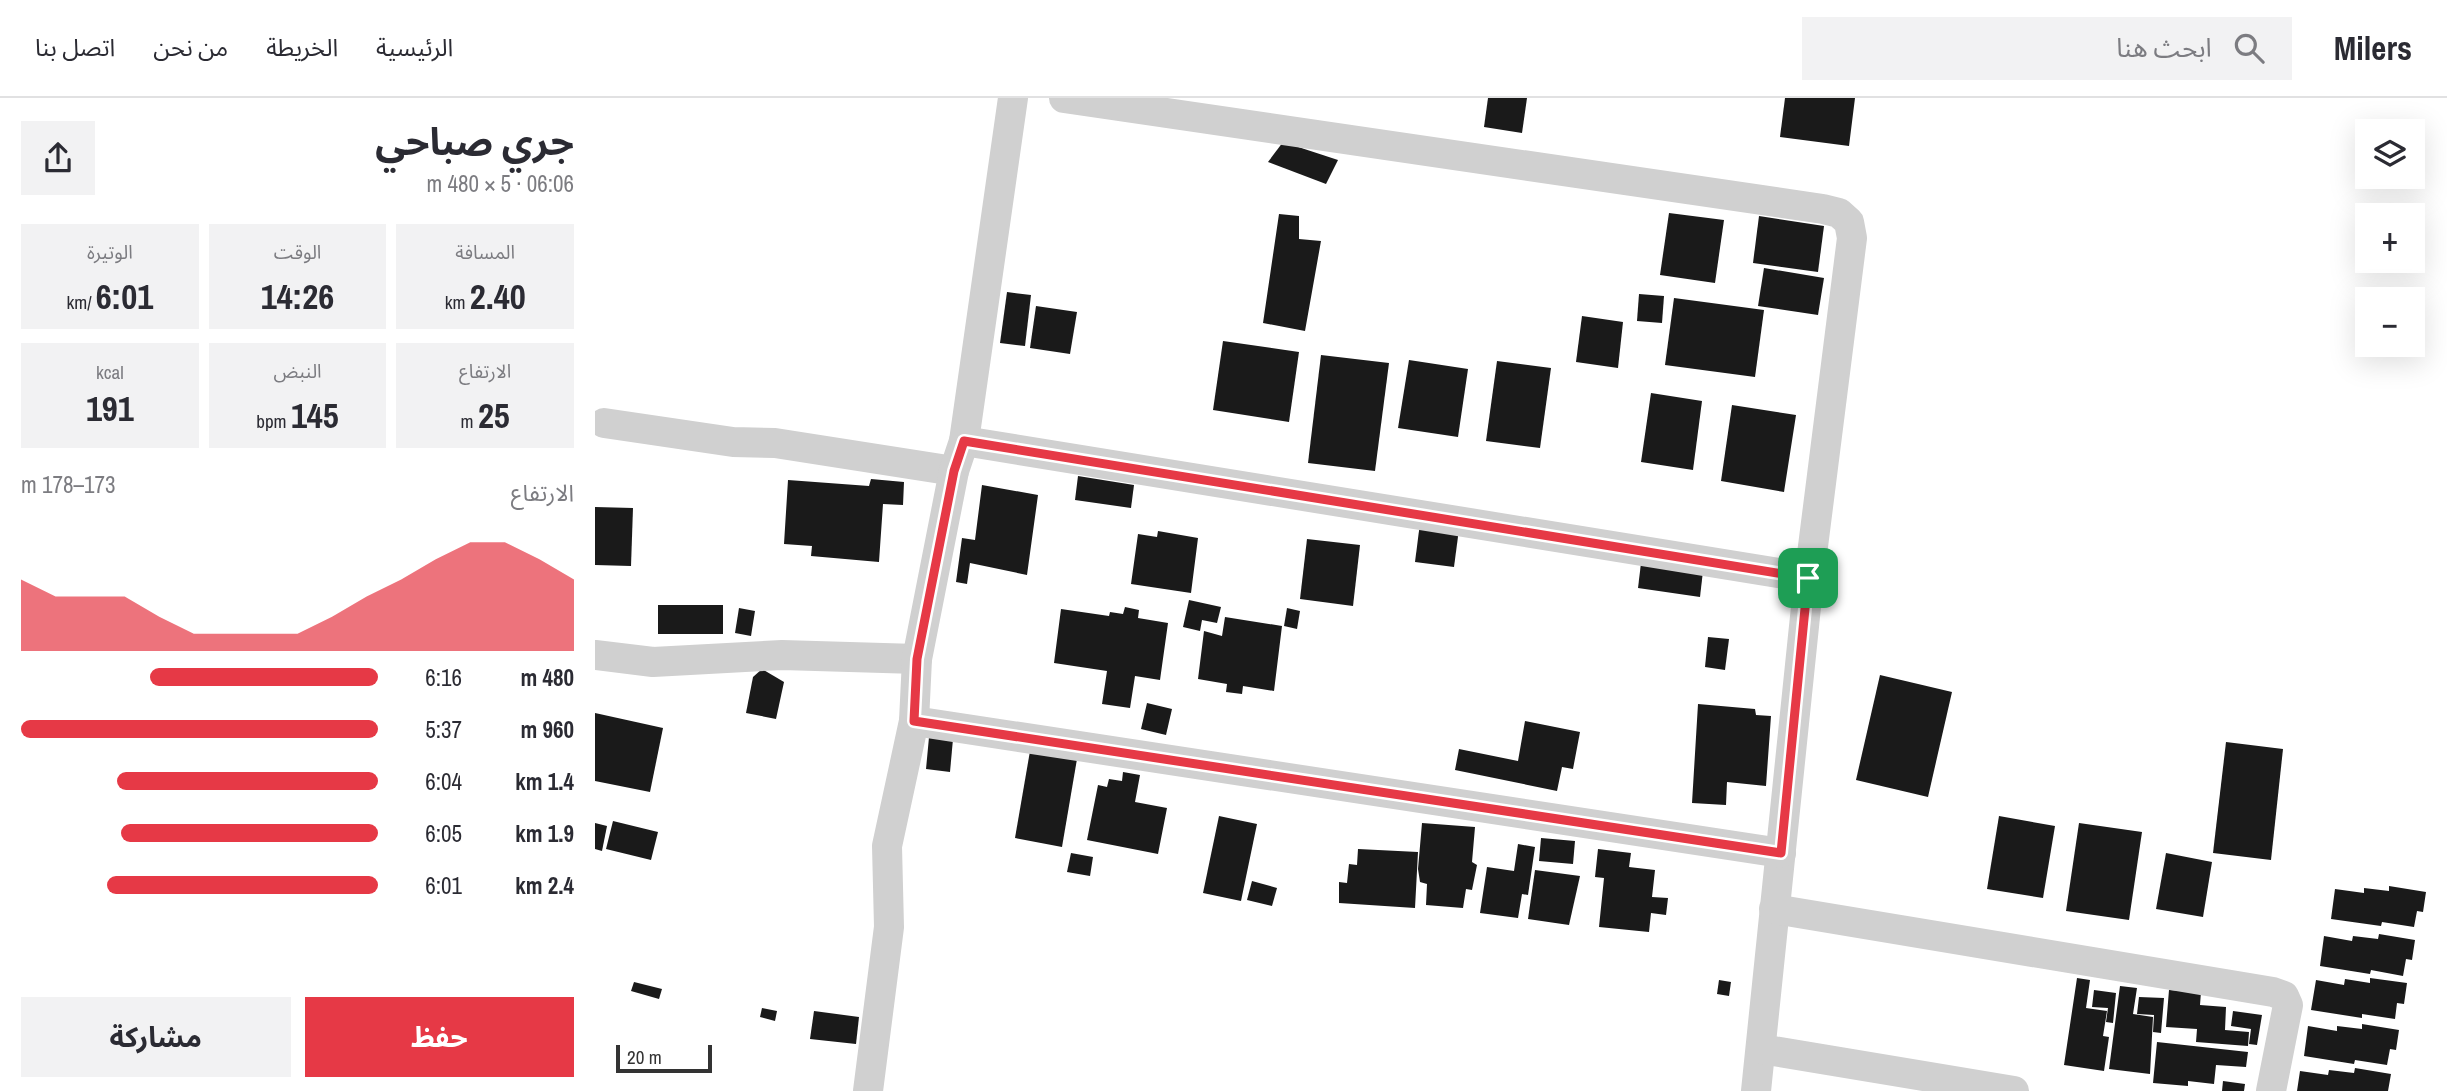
<!DOCTYPE html>
<html lang="ar">
<head>
<meta charset="utf-8">
<style>
  body { margin:0; font-family:"Archivo Narrow","Noto Sans Arabic",sans-serif; background:#f2f2f3; color:#2b2b33; direction:rtl; height:100vh; display:flex; flex-direction:column; font-size:26px; white-space:nowrap }
  * { box-sizing:border-box; margin:0 }
  p { font-size:23px; color:#7c7c81 }
  .icon { flex:none; width:38px; height:38px; fill:none; stroke:currentColor; stroke-width:2; stroke-linecap:round; stroke-linejoin:round }
  .map { position:relative; flex:1; overflow:hidden; direction:ltr }
  .details { display:flex; flex-direction:column; background:#fff; width:595px }
  .details>* { flex:none }
  .fabs { position:absolute; left:1760px; top:21px; display:grid; gap:14px }
  .fabs a { display:grid; place-items:center; width:70px; height:70px; border-radius:0px; background:#fff; box-shadow:0 7px 28px #0002; font-size:35px }
  .scale { position:absolute; left:21px; bottom:18px; width:96px; box-sizing:border-box; padding-left:7px; border:4px solid #333; border-top:0; font-size:19px; line-height:24px; white-space:nowrap; color:#333; -webkit-text-stroke:5px #fff; paint-order:stroke }
  .pin { position:absolute; display:grid; place-items:center; width:60px; height:60px; color:#fff; margin:-30px; border-radius:14px; box-shadow:0 4px 10px #0006 }
  .round { display:grid; place-items:center; flex:none; width:74px; height:74px; border-radius:0px; background:#f2f2f3 }
  .head { display:flex; align-items:center; justify-content:space-between; height:119px; padding:0 21px }
  h1 { font-size:38px; font-weight:700; line-height:52px }
  .metrics { display:grid; grid-template-columns:repeat(3,1fr); gap:10px; height:119px; padding:7px 21px }
  .metrics div { display:grid; align-content:center; border-radius:0px; background:#f2f2f3; text-align:center }
  .metrics b { font-size:35px; font-weight:700 }
  .metrics small { font-size:19px; font-weight:400 }
  .metrics p { font-size:19px }
  .chart { height:196px; padding:14px 21px }
  .chart p { display:flex; justify-content:space-between }
  .chart svg { width:100%; height:126px; margin-top:7px; fill:#e63946; opacity:.7 }
  .action { display:flex; gap:14px; margin-top:auto; padding:14px 21px }
  .action a { flex:1; height:80px; border-radius:0px; background:#e63946; color:#fff; font-size:28px; font-weight:700; line-height:80px; text-align:center }
  .action a+a { background:#f2f2f3; color:#2b2b33 }
  ul { padding:0 21px; list-style:none; font-size:23px }
  li { display:grid; grid-template-columns:112px 84px 1fr; align-items:center; height:52px }
  li i { height:18px; border-radius:9px; background:#e63946 }
  header { display:flex; align-items:center; gap:42px; box-sizing:border-box; height:98px; padding:0 35px; background:#fff; border-bottom:2px solid #e1e1e2 }
  header strong { font-size:33px }
  nav { display:flex; gap:38px; margin-inline-start:auto; font-size:24px }
  .search { width:490px; height:63px; background:#f2f2f3; display:flex; align-items:center; gap:18px; box-sizing:border-box; padding:0 24px; border-radius:0px; color:#7c7c81; font-size:26px }
  main { display:flex; flex:1; min-height:0 }
  .map>svg:first-child { display:block }
  .building { fill:#1a1a1a }
  .lines { fill:none; stroke-linecap:round; stroke-linejoin:round }
  .street { stroke:#d0d0d0; stroke-width:30 }
  .route-casing { stroke:#fff; stroke-width:14 }
  .route { stroke:#e63946; stroke-width:9 }
</style>
</head>
<body>
<header>
<strong>Milers</strong>
<div class="search"><svg class="icon" aria-label="search" viewBox="0 0 24 24"><circle cx="10" cy="10" r="6"/><path d="M15 15l6 6"/></svg>ابحث هنا</div>
<nav><a>الرئيسية</a><a>الخريطة</a><a>من نحن</a><a>اتصل بنا</a></nav>
</header>
<main>
<div class="map">
<svg width="1852" height="993" viewBox="0 0 1852 993">
  <rect width="100%" height="100%" fill="#fff"/>
  <g class="building">
    <path d="M893,0H932L927,35L889,29Z"/>
    <path d="M1190,0H1260L1254,48L1185,39Z"/>
    <path d="M688,44L743,62L731,86L673,64Z"/>
    <path d="M1074,115L1129,122L1120,185L1065,177Z"/>
    <path d="M684,116L704,118V141L726,143L710,233L668,225Z"/>
    <path d="M1164,118L1229,128L1223,174L1158,165Z"/>
    <path d="M1169,170L1229,180L1223,217L1163,208Z"/>
    <path d="M412,194L436,197L430,248L405,245Z"/>
    <path d="M1044,196L1069,198L1067,225L1042,223Z"/>
    <path d="M1079,200L1169,212L1160,279L1070,267Z"/>
    <path d="M441,208L482,214L475,256L435,250Z"/>
    <path d="M987,218L1028,224L1023,270L981,264Z"/>
    <path d="M628,243L704,254L694,324L618,312Z"/>
    <path d="M726,257L794,265L780,373L713,365Z"/>
    <path d="M814,262L873,271L863,339L803,330Z"/>
    <path d="M902,263L956,270L945,350L891,343Z"/>
    <path d="M1056,295L1107,303L1098,372L1046,364Z"/>
    <path d="M1137,307L1201,317L1189,394L1126,383Z"/>
    <path d="M483,378L539,387L536,410L480,402Z"/>
    <path d="M276,381L309,384L308,407L288,406L284,464L216,458L217,448L189,446L193,382L274,388Z"/>
    <path d="M387,387L443,397L432,477L375,465L372,486L361,484L367,440L380,442Z"/>
    <path d="M0,409L38,410L36,468L0,467Z"/>
    <path d="M825,425L864,431L859,469L820,464Z"/>
    <path d="M563,433L603,440L596,495L536,486L543,436L562,439Z"/>
    <path d="M712,441L765,447L758,508L705,501Z"/>
    <path d="M1046,465L1108,473L1105,499L1043,490Z"/>
    <path d="M594,502L626,509L622,525L607,522L605,533L588,529Z"/>
    <rect x="63" y="507" width="65" height="29"/>
    <path d="M530,509L544,512L543,520L573,525L565,582L540,578L535,610L507,606L512,573L459,565L466,511L514,518L515,514L528,516Z"/>
    <path d="M144,510L160,513L156,538L140,535Z"/>
    <path d="M692,510L705,513L702,531L689,528Z"/>
    <path d="M630,519L687,528L679,593L648,588L647,596L631,594L632,586L603,581L609,533L627,538Z"/>
    <path d="M1113,539L1134,541L1130,572L1110,569Z"/>
    <path d="M167,571L189,584L181,621L151,615L158,579Z"/>
    <path d="M1285,577L1357,594L1333,699L1261,682Z"/>
    <path d="M552,605L577,611L571,637L546,631Z"/>
    <path d="M1103,606L1160,611L1161,617L1176,618L1171,688L1132,684L1131,707L1097,705Z"/>
    <path d="M0,615L68,630L55,694L0,683Z"/>
    <path d="M930,623L985,634L978,671L967,669L962,693L860,672L864,651L923,663Z"/>
    <path d="M334,639L358,641L355,674L331,671Z"/>
    <path d="M1631,644L1688,651L1676,762L1618,755Z"/>
    <path d="M435,653L482,661L467,749L420,740Z"/>
    <path d="M528,674L545,677L540,704L572,710L563,756L492,742L503,687L512,689L514,681L527,683Z"/>
    <path d="M624,718L662,726L646,803L608,795Z"/>
    <path d="M1404,718L1460,728L1448,800L1392,791Z"/>
    <path d="M18,723L63,734L56,762L11,751Z"/>
    <path d="M0,725L12,728L7,753L0,751Z"/>
    <path d="M827,725L880,729L877,764L882,767L877,792L871,791L868,810L831,807L832,786L825,784L823,771Z"/>
    <path d="M1484,725L1547,734L1534,822L1471,813Z"/>
    <path d="M946,740L980,743L978,766L944,763Z"/>
    <path d="M923,746L940,749L933,797L927,796L923,820L885,815L892,769L919,773Z"/>
    <path d="M763,751L823,754L820,810L744,805V784L752,785L754,766L762,767Z"/>
    <path d="M1003,751L1036,755L1034,769L1060,772L1057,799L1073,800L1071,817L1056,815L1054,834L1004,829L1009,780L1000,779Z"/>
    <path d="M476,755L498,759L495,778L472,774Z"/>
    <path d="M1571,755L1617,764L1608,819L1561,811Z"/>
    <path d="M940,772L985,778L974,827L933,821Z"/>
    <path d="M657,783L682,790L677,808L652,802Z"/>
    <path d="M1794,788L1831,794L1828,814L1822,813L1819,829L1787,824L1786,828L1736,821L1740,791L1769,795V790L1794,793Z"/>
    <path d="M1784,836L1820,842L1817,862L1811,861L1808,878L1776,872L1775,876L1725,868L1729,838L1757,843L1758,838L1783,841Z"/>
    <path d="M1482,880L1495,882L1491,910L1512,913L1508,938L1514,939L1509,973L1469,967Z"/>
    <path d="M1775,880L1812,885L1809,906L1802,905L1800,921L1767,916V920L1716,912L1721,882L1749,887L1750,881L1775,885Z"/>
    <path d="M1124,882L1136,884L1134,898L1122,896Z"/>
    <path d="M39,884L67,891L64,901L36,893Z"/>
    <path d="M1525,888L1542,890L1538,916L1558,919L1555,976L1514,971Z"/>
    <path d="M1499,892L1521,895L1518,925L1511,924L1513,910L1497,909Z"/>
    <path d="M1574,892L1606,894L1605,907L1631,909L1630,932L1654,934L1653,948L1601,944L1602,931L1571,929Z"/>
    <path d="M1544,899L1569,900L1566,935L1558,934L1559,917L1542,916Z"/>
    <path d="M167,910L182,913L180,923L165,919Z"/>
    <path d="M219,913L264,919L261,946L215,941Z"/>
    <path d="M1638,913L1667,917L1662,947L1654,946L1656,931L1636,928Z"/>
    <path d="M1767,926L1804,932L1801,952L1795,951L1792,967L1760,962L1759,966L1709,958L1713,928L1742,933V928L1767,931Z"/>
    <path d="M1562,944L1653,954L1651,969L1621,967L1619,986L1593,983V988L1558,985Z"/>
    <path d="M1760,970L1796,976L1793,993H1702L1705,973L1733,977L1734,972L1759,975Z"/>
    <path d="M1628,983L1650,986L1649,993H1627Z"/>
  </g>
  <g class="lines">
    <g class="street">
      <path d="M469,0L1228,111L1244,115L1254,124L1257,140L1214,480L1161,993"/>
      <path d="M9,325L138,344L180,345L359,373"/>
      <path d="M369,343L1214,480"/>
      <path d="M0,557L58,564L187,557L322,561"/>
      <path d="M319,623L1186,755"/>
      <path d="M1179,811L1678,894L1689,898L1693,907L1676,993"/>
      <path d="M1166,951L1419,993"/>
      <path d="M273,993L294,829L292,748L319,623L322,561L359,373L369,343L418,0"/>
    </g>
  </g>
  <g class="lines">
    <defs>
      <path id="route" d="M369,343L1213,480L1186,755L319,623L322,561L359,373Z"/>
    </defs>
    <use href="#route" class="route-casing"/>
    <use href="#route" class="route"/>
  </g>
</svg>
<div class="fabs">
<a><svg class="icon" aria-label="layers" viewBox="0 0 24 24"><path d="M12 4l9 5-9 5-9-5zM3 14l9 5 9-5"/></svg></a>
<a>+</a>
<a>−</a>
</div>
<div class="scale">20 m</div>
<div class="pin" style="left:1213px;top:480px;background:#1e9e55"><svg class="icon" aria-label="arrive" viewBox="0 0 24 24"><path d="M6 21V4h12l-3 4 3 4H6"/></svg></div>
</div>
<section class="details">
<div class="head"><div><h1>جري صباحي</h1><p>06:06 · 5 × 480 m</p></div><a class="round"><svg class="icon" aria-label="share" viewBox="0 0 24 24"><path d="M12 15V3M7 8l5-5 5 5M5 13v7h14v-7"/></svg></a></div>
<div class="metrics">
<div><p>المسافة</p><b>2.40<small> km</small></b></div>
<div><p>الوقت</p><b>14:26</b></div>
<div><p>الوتيرة</p><b>6:01<small> /km</small></b></div>
</div>
<div class="metrics">
<div><p>الارتفاع</p><b>25<small> m</small></b></div>
<div><p>النبض</p><b>145<small> bpm</small></b></div>
<div><p>kcal</p><b>191</b></div>
</div>
<div class="chart"><p><span>الارتفاع</span>173–178 m</p>
<svg viewBox="0 0 160 44" preserveAspectRatio="none"><path d="M0 44V19L10 25L20 25L30 25L40 32L50 38L60 38L70 38L80 38L90 32L100 25L110 19L120 12L130 6L140 6L150 12L160 19V44z"/></svg>
</div>
<ul>
<li><b>480 m</b>6:16<i style="width:64%"></i></li>
<li><b>960 m</b>5:37<i style="width:100%"></i></li>
<li><b>1.4 km</b>6:04<i style="width:73%"></i></li>
<li><b>1.9 km</b>6:05<i style="width:72%"></i></li>
<li><b>2.4 km</b>6:01<i style="width:76%"></i></li>
</ul>
<div class="action"><a>حفظ</a><a>مشاركة</a></div>
</section>
</main>
</body>
</html>
